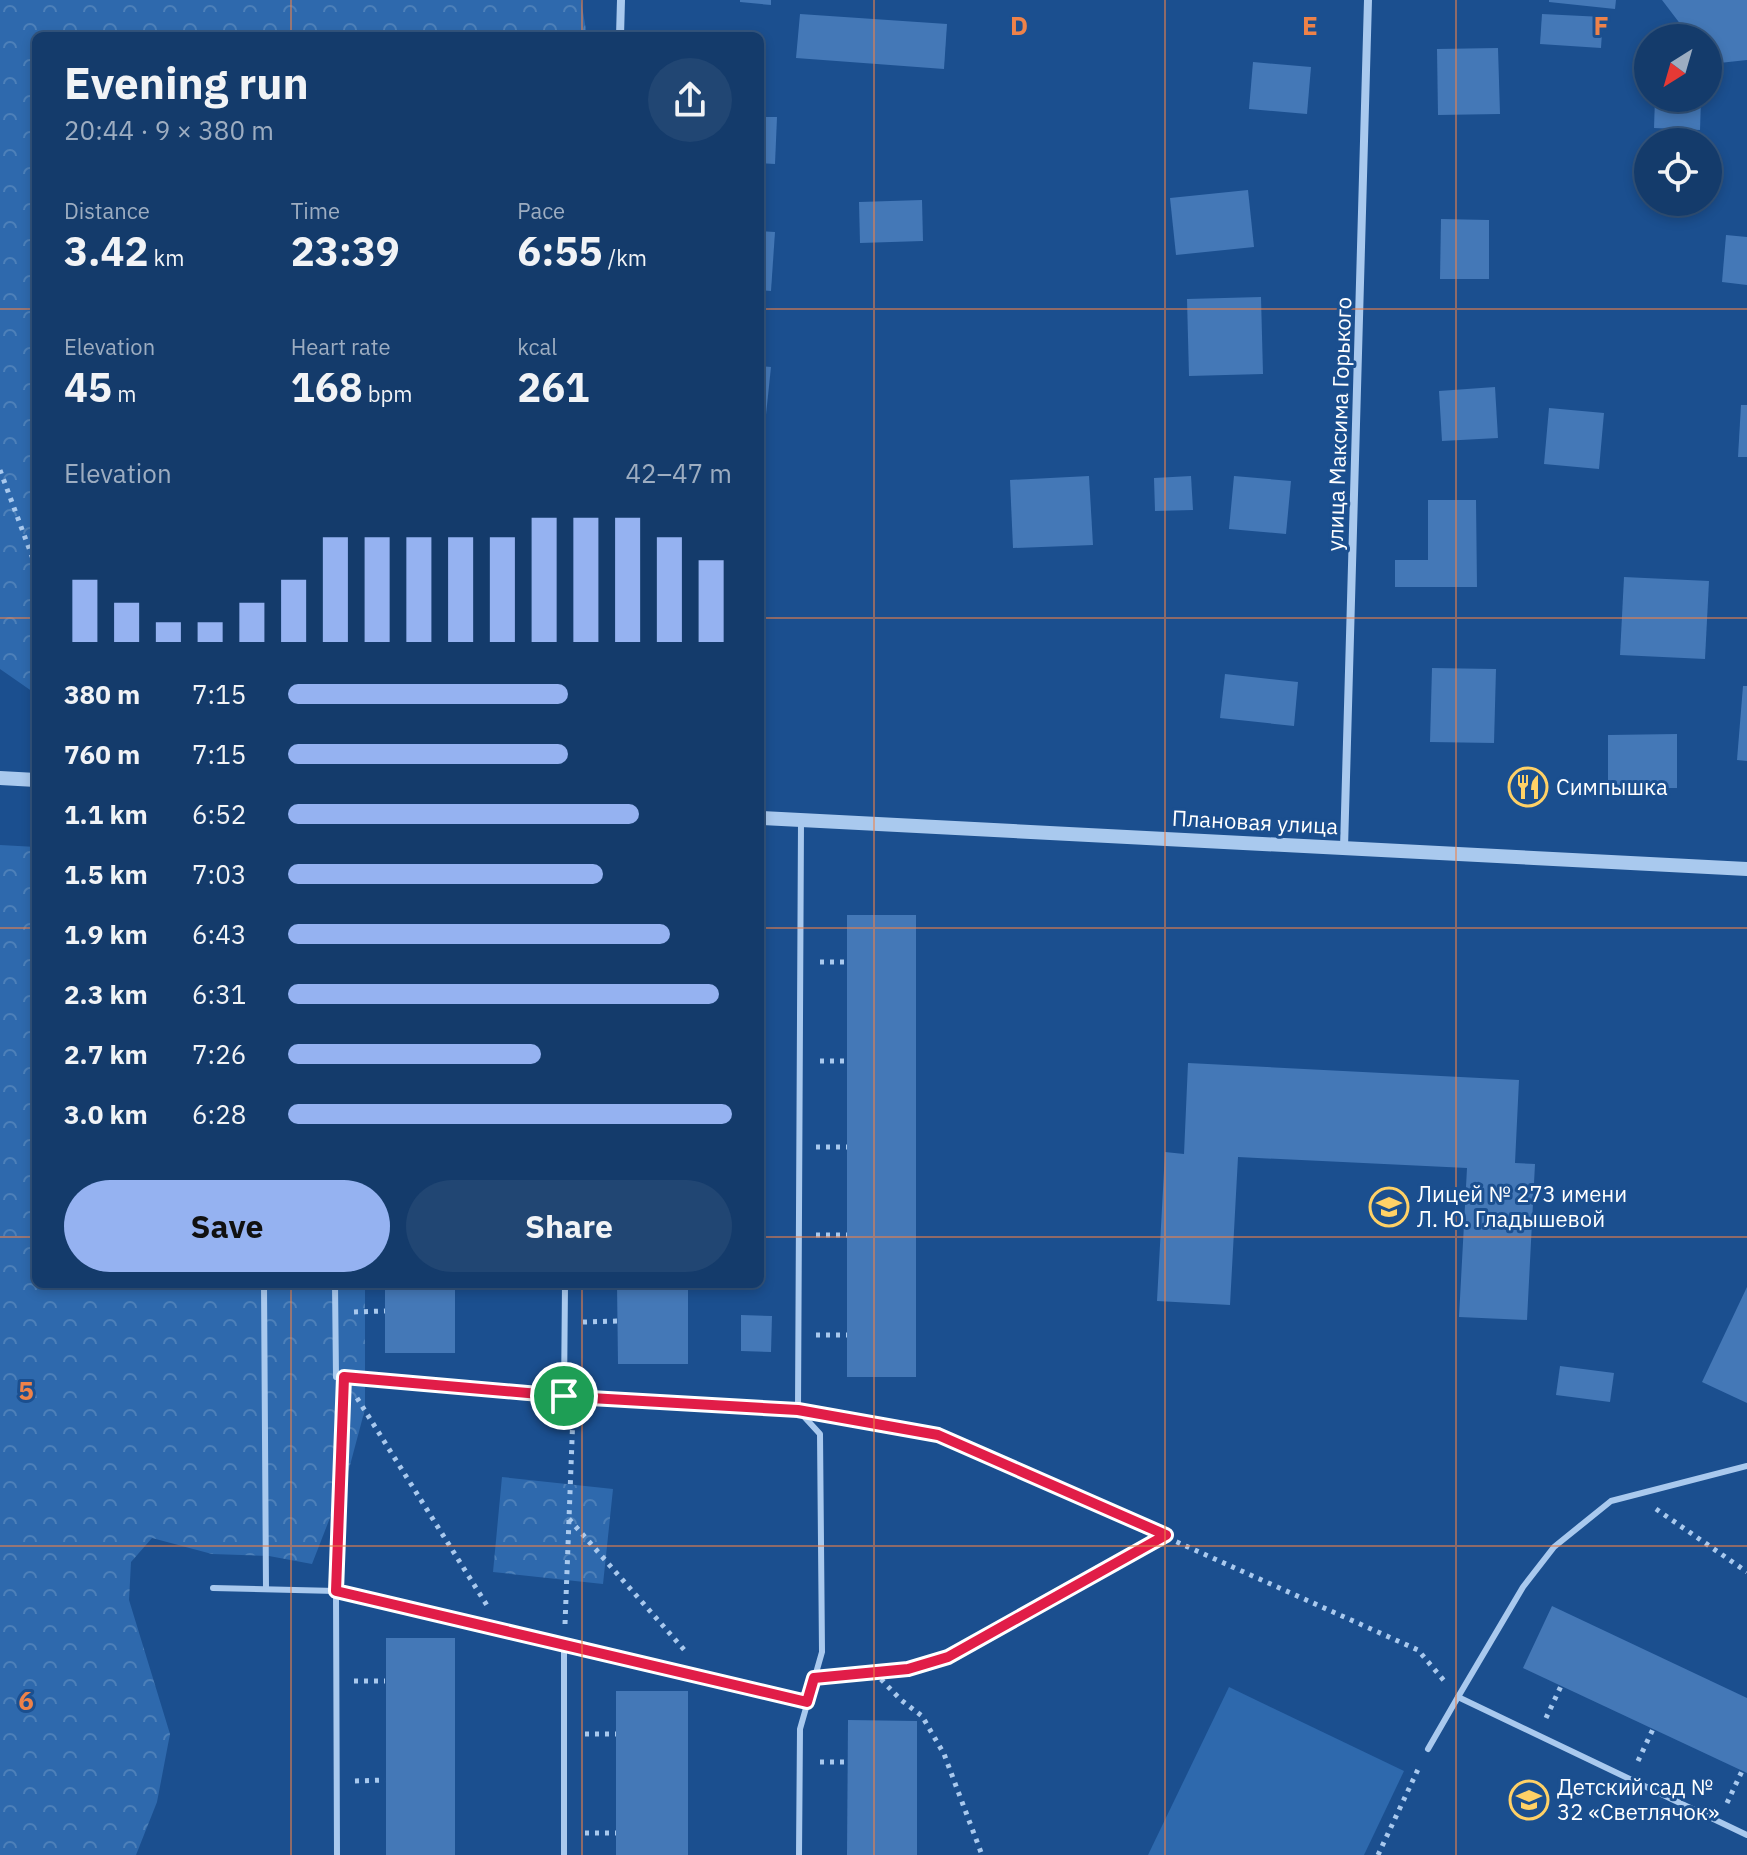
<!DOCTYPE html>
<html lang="en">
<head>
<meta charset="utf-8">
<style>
  body { margin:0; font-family:"IBM Plex Sans",sans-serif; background:#214673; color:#f1f3f6; height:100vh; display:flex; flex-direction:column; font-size:30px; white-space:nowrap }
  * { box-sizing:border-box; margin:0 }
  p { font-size:26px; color:#9dadc1 }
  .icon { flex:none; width:44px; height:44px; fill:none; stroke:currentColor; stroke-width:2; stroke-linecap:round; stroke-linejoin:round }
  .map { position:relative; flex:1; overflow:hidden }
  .drawer { position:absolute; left:32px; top:32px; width:732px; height:1256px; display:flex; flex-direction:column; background:#143b6b; border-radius:12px; box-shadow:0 4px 12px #0003,0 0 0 2px #33557e }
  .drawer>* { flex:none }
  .needle { width:52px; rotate:217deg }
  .fabs { position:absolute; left:1634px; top:24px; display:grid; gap:16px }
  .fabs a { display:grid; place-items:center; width:88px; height:88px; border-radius:50%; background:#143b6b; box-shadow:0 4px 12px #0003,0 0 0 2px #33557e; font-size:40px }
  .pin { position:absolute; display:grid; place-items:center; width:68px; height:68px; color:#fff; margin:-34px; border:4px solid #fff; border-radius:50%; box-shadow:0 2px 8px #0007 }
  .round { display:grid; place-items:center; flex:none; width:84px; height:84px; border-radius:42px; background:#214673 }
  .overview { display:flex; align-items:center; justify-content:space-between; height:136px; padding:0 32px }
  h1 { font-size:44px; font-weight:700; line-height:60px }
  .metrics { display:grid; grid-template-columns:repeat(3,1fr); gap:12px; height:136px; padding:8px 32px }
  .metrics div { display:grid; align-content:center }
  .metrics b { font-size:40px; font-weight:700 }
  .metrics small { font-size:22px; font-weight:400 }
  .metrics p { font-size:22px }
  .chart { height:224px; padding:16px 32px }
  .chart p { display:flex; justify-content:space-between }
  .chart svg { width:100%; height:144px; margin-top:8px; stroke:#95b2f1; stroke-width:6 }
  .button { display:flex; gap:16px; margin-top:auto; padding:16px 32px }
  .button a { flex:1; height:92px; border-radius:48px; background:#95b2f1; color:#111; font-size:32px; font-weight:700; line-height:92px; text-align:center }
  .button a+a { background:#214673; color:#f1f3f6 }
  ul { padding:0 32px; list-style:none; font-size:26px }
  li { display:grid; grid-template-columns:128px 96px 1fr; align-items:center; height:60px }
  li i { height:20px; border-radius:10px; background:#95b2f1 }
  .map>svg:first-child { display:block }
  .forest { fill:url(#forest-crowns) }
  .pitch { fill:#2e69ad }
  .building { fill:#4478b7 }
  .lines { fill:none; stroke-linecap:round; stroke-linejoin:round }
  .path { stroke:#a9c9ee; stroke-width:5; stroke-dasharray:4 6; stroke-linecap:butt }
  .service { stroke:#a9c9ee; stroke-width:6 }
  .minor { stroke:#a9c9ee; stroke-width:8 }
  .tertiary { stroke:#a9c9ee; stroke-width:14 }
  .route-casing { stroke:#fff; stroke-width:16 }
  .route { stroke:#e11d48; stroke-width:10 }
  .grid { fill:none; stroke:#ee8249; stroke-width:2; stroke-opacity:0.55 }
  .labels { text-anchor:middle; stroke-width:6; stroke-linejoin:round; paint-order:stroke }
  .street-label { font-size:22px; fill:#fff; stroke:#1b4f8f }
  .poi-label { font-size:22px; fill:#fff; stroke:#1b4f8f; text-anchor:start }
  .grid-label { font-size:26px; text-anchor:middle; font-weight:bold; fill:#ee8249; stroke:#1b4f8f; stroke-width:6; stroke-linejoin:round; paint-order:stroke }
</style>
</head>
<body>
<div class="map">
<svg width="1747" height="1855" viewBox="0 0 1747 1855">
  <defs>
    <pattern id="forest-crowns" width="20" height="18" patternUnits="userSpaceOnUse" patternTransform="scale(2)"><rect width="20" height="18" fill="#2e69ad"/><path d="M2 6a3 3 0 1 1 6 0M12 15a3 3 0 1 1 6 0" fill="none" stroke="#4d80b9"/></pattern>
  </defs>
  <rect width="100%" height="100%" fill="#1b4f8f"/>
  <g class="forest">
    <path d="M0,0H581L587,36H36V694L0,669Z"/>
    <path d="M0,845L36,847V1284H365V1409L349,1469L312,1564L269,1556L212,1554L152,1538L131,1562L129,1600L170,1734L157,1802L136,1855H0Z"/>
    <path d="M502,1477L613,1489L603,1584L493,1572Z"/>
  </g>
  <path class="pitch" d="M1229,1687L1404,1771L1364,1855H1148Z"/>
  <g class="building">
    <path d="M740,0H771V5L740,2Z"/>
    <path d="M1549,0H1616L1615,9L1549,2Z"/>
    <path d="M1662,0H1747V60L1710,64L1708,61V38H1691Z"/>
    <path d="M800,14L947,24L944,69L796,58Z"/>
    <path d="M1542,14L1603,17L1601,48L1540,44Z"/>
    <path d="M1498,48L1500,114L1438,115L1437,49Z"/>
    <path d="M1253,62L1311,67L1307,114L1249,109Z"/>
    <path d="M1655,98H1701L1700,130L1654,128Z"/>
    <path d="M760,117H777L775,164L760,163Z"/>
    <path d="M1248,190L1254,247L1176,255L1170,198Z"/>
    <path d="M922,200L923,241L860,243L859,202Z"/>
    <path d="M1441,219L1489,220V279H1440Z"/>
    <path d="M760,231L775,232L771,291L760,290Z"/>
    <path d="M1726,235L1747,237V285L1722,282Z"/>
    <path d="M1261,297L1263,374L1189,376L1187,299Z"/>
    <path d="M760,366L771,367L765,424L760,423Z"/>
    <path d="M1495,387L1498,438L1442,441L1439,391Z"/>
    <path d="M1741,405H1747V457H1738Z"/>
    <path d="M1549,408L1604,413L1599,469L1544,464Z"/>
    <path d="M1089,476L1093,545L1013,548L1010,480Z"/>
    <path d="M1191,476L1193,510L1155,511L1154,478Z"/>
    <path d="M1234,476L1291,481L1286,534L1229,529Z"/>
    <path d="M1428,500H1476L1477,587H1395V560H1428Z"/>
    <path d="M1624,577L1709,581L1705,659L1620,655Z"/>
    <path d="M1432,668L1496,669L1494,743L1430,742Z"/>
    <path d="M1225,674L1298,682L1294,726L1220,718Z"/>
    <path d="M1743,686H1747V761L1737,760Z"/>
    <path d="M1677,734V788H1608V735Z"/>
    <rect x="847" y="915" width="69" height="462"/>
    <path d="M1188,1063L1519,1080L1515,1163L1535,1164L1527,1320L1459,1317L1467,1168L1238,1157L1230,1305L1157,1301L1165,1152L1184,1154Z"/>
    <rect x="385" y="1284" width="70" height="69"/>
    <path d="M617,1284H688V1364H618Z"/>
    <path d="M1747,1287V1403L1702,1382Z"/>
    <path d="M741,1315L772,1316L771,1352L741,1351Z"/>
    <path d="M1560,1366L1614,1373L1610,1402L1556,1395Z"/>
    <path d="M1552,1606L1747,1698V1773L1523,1668Z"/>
    <rect x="386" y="1638" width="69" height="217"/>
    <rect x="616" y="1691" width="72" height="164"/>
    <path d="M848,1720L917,1721V1855H847Z"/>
  </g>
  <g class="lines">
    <g class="path">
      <path d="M0,470L36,567"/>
      <path d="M820,962H847"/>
      <path d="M820,1061H847"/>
      <path d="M816,1147H847"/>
      <path d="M816,1235H847"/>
      <path d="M354,1312L385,1311"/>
      <path d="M583,1322L618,1321"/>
      <path d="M816,1335H847"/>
      <path d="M357,1398L488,1607"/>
      <path d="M831,1416L938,1435L1418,1650L1446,1683"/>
      <path d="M1656,1509L1747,1572"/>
      <path d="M569,1519L687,1653"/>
      <path d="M337,1572L343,1398"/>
      <path d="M565,1624L573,1414"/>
      <path d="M874,1672L901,1700L922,1716L944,1754L982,1855"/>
      <path d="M835,1676L908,1669L948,1657L1166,1535"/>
      <path d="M354,1681H385"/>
      <path d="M1546,1718L1561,1686"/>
      <path d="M585,1734H616"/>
      <path d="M1638,1761L1653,1729"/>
      <path d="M820,1762H847"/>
      <path d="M355,1781L385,1780"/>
      <path d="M1727,1803L1742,1771"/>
      <path d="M585,1833H616"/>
      <path d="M1378,1855L1420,1765"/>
    </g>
    <g class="service">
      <path d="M264,1284L266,1589"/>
      <path d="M335,1284L336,1377L573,1397L798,1410"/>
      <path d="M564,1396L565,1284"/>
      <path d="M1747,1466L1611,1501L1554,1547L1523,1587L1458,1697L1747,1835"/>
      <path d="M213,1588L336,1591L807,1702"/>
      <path d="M336,1591L337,1855"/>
      <path d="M564,1645V1855"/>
      <path d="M1428,1749L1458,1697"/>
      <path d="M799,1855L800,1729L822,1652L820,1434L798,1410L801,822"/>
    </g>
    <g class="minor">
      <path d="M620,36L621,0"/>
      <path d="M1344,848L1368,0"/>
    </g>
    <g class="tertiary">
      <path d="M0,778L36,780"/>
      <path d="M760,818L1747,869"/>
    </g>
  </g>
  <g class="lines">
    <defs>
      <path id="route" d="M344,1377L573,1397L798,1410L938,1435L1166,1535L948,1657L908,1669L814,1678L807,1702L336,1591Z"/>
    </defs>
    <use href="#route" class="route-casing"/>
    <use href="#route" class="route"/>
  </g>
  <path class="grid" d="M291,0V36M582,0V36M874,0V1855M1165,0V1855M1456,0V1855M0,309H36M760,309H1747M0,618H36M760,618H1747M0,928H36M760,928H1747M0,1237H36M760,1237H1747M291,1284V1855M582,1284V1855M0,1546H1747"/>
  <defs>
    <symbol id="restaurant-ring" viewBox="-11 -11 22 22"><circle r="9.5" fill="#1b4f8f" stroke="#ffd166" stroke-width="1.5"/><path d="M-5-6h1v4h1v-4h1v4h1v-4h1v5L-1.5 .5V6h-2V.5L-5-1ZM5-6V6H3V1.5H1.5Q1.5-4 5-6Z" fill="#ffd166"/></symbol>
    <symbol id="school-ring" viewBox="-11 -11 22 22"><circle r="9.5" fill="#1b4f8f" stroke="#ffd166" stroke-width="1.5"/><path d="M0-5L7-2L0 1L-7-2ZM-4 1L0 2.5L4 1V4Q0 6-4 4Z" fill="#ffd166"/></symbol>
  </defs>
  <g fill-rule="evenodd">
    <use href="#restaurant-ring" x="1506" y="765" width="44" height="44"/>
    <use href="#school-ring" x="1367" y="1185" width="44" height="44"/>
    <use href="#school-ring" x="1507" y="1778" width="44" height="44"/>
  </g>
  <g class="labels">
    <g class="street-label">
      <text transform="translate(1339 424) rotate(-88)" y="8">улица Максима Горького</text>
      <text transform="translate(1255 822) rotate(3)" y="8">Плановая улица</text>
    </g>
    <g class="poi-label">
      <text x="1556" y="795">Симпышка</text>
      <text x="1417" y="1202">Лицей № 273 имени<tspan x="1417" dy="25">Л. Ю. Гладышевой</tspan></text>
      <text x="1557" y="1795">Детский сад №<tspan x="1557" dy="25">32 «Светлячок»</tspan></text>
    </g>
  </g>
  <g class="grid-label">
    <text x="1019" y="35">D</text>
    <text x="1310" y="35">E</text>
    <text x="1601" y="35">F</text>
    <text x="26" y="1400">5</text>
    <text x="26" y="1710">6</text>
  </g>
</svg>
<div class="fabs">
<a><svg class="needle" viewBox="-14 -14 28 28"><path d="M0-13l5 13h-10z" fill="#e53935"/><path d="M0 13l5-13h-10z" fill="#9dadc1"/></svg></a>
<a><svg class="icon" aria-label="locate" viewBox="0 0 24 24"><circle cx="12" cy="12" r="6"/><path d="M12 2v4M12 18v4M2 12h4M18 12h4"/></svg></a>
</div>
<div class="pin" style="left:564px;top:1396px;background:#1e9e55"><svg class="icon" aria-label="arrive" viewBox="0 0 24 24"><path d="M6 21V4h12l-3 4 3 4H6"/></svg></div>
<section class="drawer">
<div class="overview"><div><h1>Evening run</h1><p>20:44 · 9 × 380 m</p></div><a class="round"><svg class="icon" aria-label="share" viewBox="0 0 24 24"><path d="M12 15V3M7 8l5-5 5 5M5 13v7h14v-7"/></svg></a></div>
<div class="metrics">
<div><p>Distance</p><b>3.42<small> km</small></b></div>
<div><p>Time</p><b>23:39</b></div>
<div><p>Pace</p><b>6:55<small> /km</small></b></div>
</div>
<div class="metrics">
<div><p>Elevation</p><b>45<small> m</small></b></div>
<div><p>Heart rate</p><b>168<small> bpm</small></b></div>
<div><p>kcal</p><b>261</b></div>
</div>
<div class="chart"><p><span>Elevation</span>42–47 m</p>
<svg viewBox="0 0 160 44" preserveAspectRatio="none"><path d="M5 44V25M15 44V32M25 44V38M35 44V38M45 44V32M55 44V25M65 44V12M75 44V12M85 44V12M95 44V12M105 44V12M115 44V6M125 44V6M135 44V6M145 44V12M155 44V19"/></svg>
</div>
<ul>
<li><b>380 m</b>7:15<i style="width:63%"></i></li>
<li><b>760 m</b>7:15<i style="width:63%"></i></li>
<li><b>1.1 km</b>6:52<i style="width:79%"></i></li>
<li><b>1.5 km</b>7:03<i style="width:71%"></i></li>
<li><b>1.9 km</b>6:43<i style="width:86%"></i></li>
<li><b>2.3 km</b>6:31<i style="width:97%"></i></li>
<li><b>2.7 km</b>7:26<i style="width:57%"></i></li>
<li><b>3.0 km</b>6:28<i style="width:100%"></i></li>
</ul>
<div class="button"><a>Save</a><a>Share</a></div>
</section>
</div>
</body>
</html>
